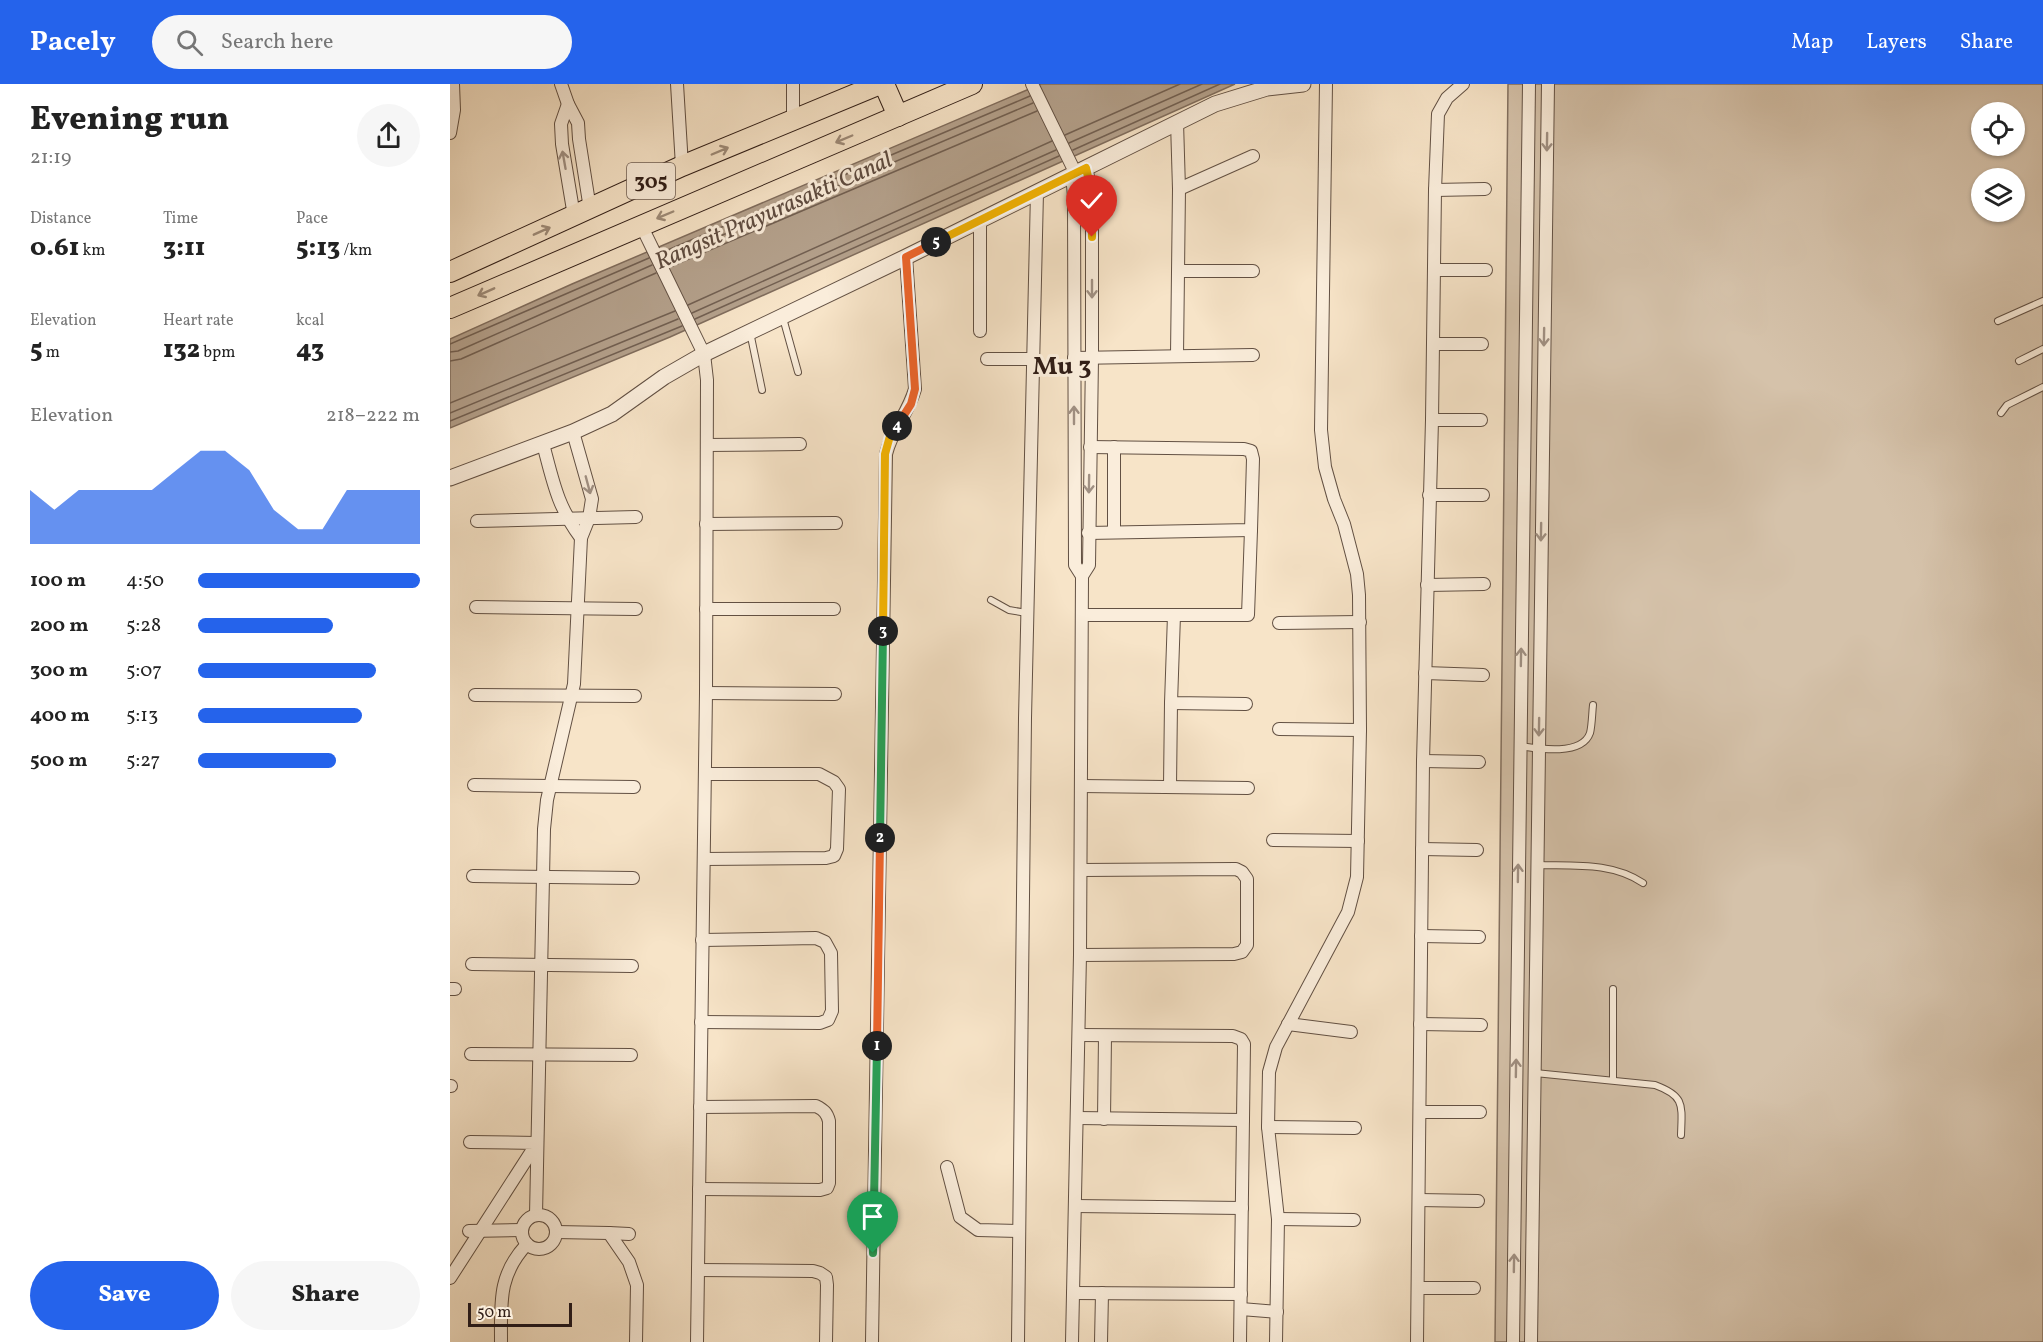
<!DOCTYPE html>
<html lang="en">
<head>
<meta charset="utf-8">
<style>
  body { margin:0; font-family:Vollkorn,serif; background:#f6f6f6; color:#222; height:100vh; display:flex; flex-direction:column; font-size:22px; white-space:nowrap }
  * { box-sizing:border-box; margin:0 }
  p { font-size:20px; color:#767676 }
  .icon { flex:none; width:33px; height:33px; fill:none; stroke:currentColor; stroke-width:2; stroke-linecap:round; stroke-linejoin:round }
  .map { position:relative; flex:1; overflow:hidden }
  .side { display:flex; flex-direction:column; background:#fff; width:450px }
  .side>* { flex:none }
  .buttons { position:absolute; left:1521px; top:18px; display:grid; gap:12px }
  .buttons a { display:grid; place-items:center; width:54px; height:54px; border-radius:50%; background:#fff; box-shadow:0 2px 4px #0004; font-size:30px }
  .scale { position:absolute; left:18px; bottom:15px; width:104px; box-sizing:border-box; padding-left:6px; border:3px solid #311e17; border-top:0; font-size:16px; line-height:21px; white-space:nowrap; color:#311e17; -webkit-text-stroke:4px #faeddb; paint-order:stroke }
  .pin { position:absolute; display:grid; place-items:center; width:51px; height:51px; color:#fff; margin:-62px -26px; border-radius:50% 50% 50% 0; rotate:-45deg; box-shadow:0 0 6px #0007 }
  .pin .icon { rotate:45deg }
  .km { position:absolute; width:30px; height:30px; margin:-15px; border-radius:50%; background:#222; color:#fff; font-size:16px; line-height:30px; text-align:center }
  .round { display:grid; place-items:center; flex:none; width:63px; height:63px; border-radius:32px; background:#f6f6f6 }
  .summary { display:flex; align-items:center; justify-content:space-between; height:102px; padding:0 30px }
  h1 { font-size:33px; font-weight:800; line-height:45px }
  .stats { display:grid; grid-template-columns:repeat(3,1fr); gap:9px; height:102px; padding:6px 30px }
  .stats div { display:grid; align-content:center }
  .stats b { font-size:26px; font-weight:800 }
  .stats small { font-size:16px; font-weight:400 }
  .stats p { font-size:16px }
  .chart { height:168px; padding:12px 30px }
  .chart p { display:flex; justify-content:space-between }
  .chart svg { width:100%; height:108px; margin-top:6px; fill:#2563eb; opacity:.7 }
  .cta { display:flex; gap:12px; margin-top:auto; padding:12px 30px }
  .cta a { flex:1; height:69px; border-radius:36px; background:#2563eb; color:#fff; font-size:24px; font-weight:800; line-height:69px; text-align:center }
  .cta a+a { background:#f6f6f6; color:#222 }
  ul { padding:0 30px; list-style:none; font-size:20px }
  li { display:grid; grid-template-columns:96px 72px 1fr; align-items:center; height:45px }
  li i { height:15px; border-radius:8px; background:#2563eb }
  header { display:flex; align-items:center; gap:36px; box-sizing:border-box; height:84px; padding:0 30px; background:#2563eb; color:#fff }
  header strong { font-size:28px }
  nav { display:flex; gap:33px; margin-inline-start:auto; font-size:21px }
  .search { width:420px; height:54px; background:#f6f6f6; display:flex; align-items:center; gap:15px; box-sizing:border-box; padding:0 21px; border-radius:33px; color:#767676; font-size:22px }
  main { display:flex; flex:1; min-height:0 }
  .map>svg:first-child { display:block }
  .green { fill:#d5c2aa; stroke:#837060; stroke-width:1.5; fill-rule:evenodd }
  .water { fill:#b4a18c; stroke:#806d5d; stroke-width:1.5 }
  .lines { fill:none; stroke-linecap:round; stroke-linejoin:round }
  .shore { stroke:#726052; stroke-width:1.5 }
  .service-casing { stroke:#625043; stroke-width:8 }
  .minor-casing { stroke:#625043; stroke-width:14 }
  .tertiary-casing { stroke:#625043; stroke-width:17 }
  .primary-casing { stroke:#311e17; stroke-width:22 }
  .service { stroke:#faeddb; stroke-width:6 }
  .minor { stroke:#faeddb; stroke-width:12 }
  .tertiary { stroke:#faeddb; stroke-width:15 }
  .primary { stroke:#f7e4c8; stroke-width:20 }
  .oneway { stroke:#9e8b78 }
  .oneway2 { stroke:#a09083 }
  .split-1-casing { stroke:#fff; stroke-width:12 }
  .split-2-casing { stroke:#fff; stroke-width:12 }
  .split-3-casing { stroke:#fff; stroke-width:12 }
  .split-4-casing { stroke:#fff; stroke-width:12 }
  .split-5-casing { stroke:#fff; stroke-width:12 }
  .split-6-casing { stroke:#fff; stroke-width:12 }
  .split-1 { stroke:#22a559; stroke-width:8 }
  .split-2 { stroke:#f0652b; stroke-width:8 }
  .split-3 { stroke:#22a559; stroke-width:8 }
  .split-4 { stroke:#f5b400; stroke-width:8 }
  .split-5 { stroke:#f0652b; stroke-width:8 }
  .split-6 { stroke:#f5b400; stroke-width:8 }
  .labels { text-anchor:middle; stroke-width:6; stroke-linejoin:round; paint-order:stroke }
  .shield { fill:#faeddb; stroke:#6d5c52; stroke-width:1.5 }
  .shield-label { font-size:21px; font-weight:bold; fill:#311e17 }
  .water-label { font-size:24px; font-style:italic; fill:#5f4c40; stroke:#faeddb }
  .quarter-label { font-size:26px; font-weight:bold; fill:#311e17; stroke:#faeddb }
</style>
</head>
<body>
<header>
<strong>Pacely</strong>
<div class="search"><svg class="icon" aria-label="search" viewBox="0 0 24 24"><circle cx="10" cy="10" r="6"/><path d="M15 15l6 6"/></svg>Search here</div>
<nav><a>Map</a><a>Layers</a><a>Share</a></nav>
</header>
<main>
<section class="side">
<div class="summary"><div><h1>Evening run</h1><p>21:19</p></div><a class="round"><svg class="icon" aria-label="share" viewBox="0 0 24 24"><path d="M12 15V3M7 8l5-5 5 5M5 13v7h14v-7"/></svg></a></div>
<div class="stats">
<div><p>Distance</p><b>0.61<small> km</small></b></div>
<div><p>Time</p><b>3:11</b></div>
<div><p>Pace</p><b>5:13<small> /km</small></b></div>
</div>
<div class="stats">
<div><p>Elevation</p><b>5<small> m</small></b></div>
<div><p>Heart rate</p><b>132<small> bpm</small></b></div>
<div><p>kcal</p><b>43</b></div>
</div>
<div class="chart"><p><span>Elevation</span>218–222 m</p>
<svg viewBox="0 0 160 44" preserveAspectRatio="none"><path d="M0 44V22L10 30L20 22L30 22L40 22L50 22L60 14L70 6L80 6L90 14L100 30L110 38L120 38L130 22L140 22L150 22L160 22V44z"/></svg>
</div>
<ul>
<li><b>100 m</b>4:50<i style="width:100%"></i></li>
<li><b>200 m</b>5:28<i style="width:61%"></i></li>
<li><b>300 m</b>5:07<i style="width:80%"></i></li>
<li><b>400 m</b>5:13<i style="width:74%"></i></li>
<li><b>500 m</b>5:27<i style="width:62%"></i></li>
</ul>
<div class="cta"><a>Save</a><a>Share</a></div>
</section>
<div class="map">
<svg width="1593" height="1258" viewBox="0 0 1593 1258">
  <rect width="100%" height="100%" fill="#f7e4c8"/>
  <filter id="stains"><feTurbulence type="fractalNoise" baseFrequency=".00333" numOctaves="4"/><feColorMatrix values="0 0 0 0 .2 0 0 0 0 .09 0 0 0 0 .02 0 0 0 .5 -.17"/></filter>
  <radialGradient id="worn" r=".72"><stop offset=".6" stop-color="#630" stop-opacity="0"/><stop offset="1" stop-color="#630" stop-opacity=".3"/></radialGradient>
  <path class="green" d="M1058,0H1593V1258H1045ZM1532,28H1564V62H1532ZM1532,94H1564V128H1532Z"/>
  <path class="water" d="M591,0H785L220,253L0,344V255L122,200Z"/>
  <g class="lines">
    <g class="shore">
      <path d="M615,51L730,0"/>
      <path d="M619,59L752,0"/>
      <path d="M623,66L770,0"/>
      <path d="M213,168L580,12"/>
      <path d="M216,175L583,19"/>
      <path d="M220,183L587,27"/>
      <path d="M238,221L602,57"/>
      <path d="M242,229L606,66"/>
      <path d="M245,235L609,72"/>
      <path d="M0,260L199,174"/>
      <path d="M0,268L8,267L202,181"/>
      <path d="M0,277L11,275L206,189"/>
      <path d="M0,319L225,227"/>
      <path d="M0,329L228,235"/>
      <path d="M0,337L232,242"/>
    </g>
    <defs>
      <g id="service">
        <path d="M333,234L348,288"/>
        <path d="M1548,237L1593,217"/>
        <path d="M300,248L312,306"/>
        <path d="M1569,277L1593,265"/>
        <path d="M1551,329L1557,321L1593,303"/>
        <path d="M541,516L559,526L577,529"/>
        <path d="M1070,662C1089,665 1132,672 1140,649C1142,641 1142,630 1143,621"/>
        <path d="M1088,781C1124,782 1162,778 1193,799"/>
        <path d="M1085,989L1205,1001C1235,1012 1232,1021 1231,1051"/>
        <path d="M1163,996V905"/>
      </g>
      <g id="minor">
        <path d="M111,0L118,20L128,39L129,55L140,125"/>
        <path d="M227,0L232,82"/>
        <path d="M343,0V36"/>
        <path d="M582,0L625,88"/>
        <path d="M118,20L111,40L112,60L124,132"/>
        <path d="M727,38L729,105"/>
        <path d="M0,49L4,26L3,0"/>
        <path d="M622,90L624,113L625,481L632,492"/>
        <path d="M985,106L1035,105"/>
        <path d="M191,141L254,270L257,296L256,609L247,1258"/>
        <path d="M984,186H1036"/>
        <path d="M729,187H803"/>
        <path d="M530,247V135"/>
        <path d="M983,260H1032"/>
        <path d="M727,271L729,105L803,72"/>
        <path d="M624,274L803,271"/>
        <path d="M537,275H583"/>
        <path d="M982,336H1031"/>
        <path d="M93,360C103,397 107,422 131,454"/>
        <path d="M257,361L350,360"/>
        <path d="M664,363V448"/>
        <path d="M979,411H1033"/>
        <path d="M27,437L186,433"/>
        <path d="M256,440L386,439"/>
        <path d="M638,449L801,446L803,375L801,367L794,365L640,363"/>
        <path d="M977,501L1034,500"/>
        <path d="M26,523L186,525"/>
        <path d="M256,525H384"/>
        <path d="M632,531H798L801,446"/>
        <path d="M724,531L721,619L796,620"/>
        <path d="M829,539L910,538"/>
        <path d="M975,589L1033,591"/>
        <path d="M256,609L385,610"/>
        <path d="M25,611L185,612"/>
        <path d="M829,645L910,646"/>
        <path d="M973,677L1029,678"/>
        <path d="M24,701L184,703"/>
        <path d="M631,702L798,704"/>
        <path d="M720,702L721,619"/>
        <path d="M823,756L908,757"/>
        <path d="M972,765L1027,766"/>
        <path d="M254,775L376,774L384,772L387,765L389,705L384,698L369,690H255"/>
        <path d="M23,792L183,794"/>
        <path d="M971,852L1029,853"/>
        <path d="M630,871L784,870L792,868L797,861V795L792,788L786,785L631,786"/>
        <path d="M22,880L182,882"/>
        <path d="M0,905H5"/>
        <path d="M251,938L370,939L378,936L382,927L381,869L375,858L366,854L252,856"/>
        <path d="M838,940L901,948"/>
        <path d="M970,940L1031,941"/>
        <path d="M629,951L783,952L791,955L794,960L790,1258"/>
        <path d="M21,970L181,971"/>
        <path d="M0,1002H1"/>
        <path d="M970,1028H1030"/>
        <path d="M627,1034L793,1036"/>
        <path d="M654,1035L655,952"/>
        <path d="M818,1043L905,1044"/>
        <path d="M497,1083L510,1133L528,1146L569,1147"/>
        <path d="M249,1105L370,1106L377,1104L379,1099V1037C377,1029 374,1026 366,1022L250,1023"/>
        <path d="M969,1116L1028,1117"/>
        <path d="M625,1122L792,1124"/>
        <path d="M86,1131L94,745L97,716L124,600L131,454L139,434L142,415L123,348"/>
        <circle cx="89" cy="1148" r="17"/>
        <path d="M828,1135L904,1136"/>
        <path d="M19,1147L72,1146"/>
        <path d="M106,1148L159,1149L179,1178L187,1201L186,1258"/>
        <path d="M159,1149L179,1150"/>
        <path d="M248,1186L363,1187L370,1189L376,1193L377,1201L376,1258"/>
        <path d="M0,1194L87,1059L20,1058"/>
        <path d="M968,1204H1024"/>
        <path d="M623,1209L791,1210"/>
        <path d="M791,1225L827,1228"/>
        <path d="M51,1258C51,1218 48,1191 77,1160"/>
        <path d="M422,1258L436,370C442,345 458,330 465,305L456,173"/>
        <path d="M568,1258L575,634L587,108"/>
        <path d="M622,1258L630,871L632,492L639,481L642,274V110L636,84"/>
        <path d="M651,1258L652,1209"/>
        <path d="M826,1258L828,1135L818,1043L819,988L826,963L898,828L907,793L910,646L909,511L907,490L894,440L884,415L875,383L871,346L876,0"/>
        <path d="M967,1258L973,677L982,336L985,106L988,30L997,14L1013,0"/>
        <path d="M1063,1258L1079,0"/>
        <path d="M1081,1258L1098,0"/>
      </g>
      <path id="tertiary" d="M0,394L123,348L162,330L214,293L254,270L456,173L765,20L817,4L853,0"/>
      <g id="primary">
        <path d="M434,0L448,32"/>
        <path d="M0,188L232,82L430,0"/>
        <path d="M0,224L522,0"/>
      </g>
    </defs>
    <use href="#service" class="service-casing"/>
    <use href="#minor" class="minor-casing"/>
    <use href="#tertiary" class="tertiary-casing"/>
    <use href="#primary" class="primary-casing"/>
    <use href="#service" class="service"/>
    <use href="#minor" class="minor"/>
    <use href="#tertiary" class="tertiary"/>
    <use href="#primary" class="primary"/>
  </g>
  <defs><path id="oneway-shaft" d="M-6 0H5M1.5-3L5.5 0L1.5 3" fill="none" stroke-width="1.6" stroke-linecap="round" stroke-linejoin="round" transform="scale(1.5)"/></defs>
  <g class="oneway">
    <use href="#oneway-shaft" transform="translate(394 55) rotate(157)"/>
    <use href="#oneway-shaft" transform="translate(270 67) rotate(-23)"/>
    <use href="#oneway-shaft" transform="translate(215 131) rotate(157)"/>
    <use href="#oneway-shaft" transform="translate(92 147) rotate(-24)"/>
    <use href="#oneway-shaft" transform="translate(36 208) rotate(156)"/>
  </g>
  <g class="oneway2">
    <use href="#oneway-shaft" transform="translate(1097 58) rotate(91)"/>
    <use href="#oneway-shaft" transform="translate(114 76) rotate(-100)"/>
    <use href="#oneway-shaft" transform="translate(642 205) rotate(90)"/>
    <use href="#oneway-shaft" transform="translate(1094 253) rotate(91)"/>
    <use href="#oneway-shaft" transform="translate(624 331) rotate(-90)"/>
    <use href="#oneway-shaft" transform="translate(639 400) rotate(91)"/>
    <use href="#oneway-shaft" transform="translate(138 401) rotate(75)"/>
    <use href="#oneway-shaft" transform="translate(1091 448) rotate(91)"/>
    <use href="#oneway-shaft" transform="translate(1071 573) rotate(-89)"/>
    <use href="#oneway-shaft" transform="translate(1089 643) rotate(91)"/>
    <use href="#oneway-shaft" transform="translate(1068 789) rotate(-89)"/>
    <use href="#oneway-shaft" transform="translate(1066 984) rotate(-89)"/>
    <use href="#oneway-shaft" transform="translate(1064 1179) rotate(-89)"/>
  </g>
  <g class="lines">
    <defs>
      <path id="split-1" d="M423,1169L427,962"/>
      <path id="split-2" d="M427,962L430,754"/>
      <path id="split-3" d="M430,754L433,547"/>
      <path id="split-4" d="M433,547L435,370L440,352L447,342"/>
      <path id="split-5" d="M447,342L461,320L465,305L456,173L486,158"/>
      <path id="split-6" d="M486,158L636,84L642,110V153"/>
    </defs>
    <use href="#split-1" class="split-1-casing"/>
    <use href="#split-2" class="split-2-casing"/>
    <use href="#split-3" class="split-3-casing"/>
    <use href="#split-4" class="split-4-casing"/>
    <use href="#split-5" class="split-5-casing"/>
    <use href="#split-6" class="split-6-casing"/>
    <use href="#split-1" class="split-1"/>
    <use href="#split-2" class="split-2"/>
    <use href="#split-3" class="split-3"/>
    <use href="#split-4" class="split-4"/>
    <use href="#split-5" class="split-5"/>
    <use href="#split-6" class="split-6"/>
  </g>
  <g class="labels">
    <rect class="shield" x="177" y="79" width="48" height="36" rx="4.5"/>
    <g class="shield-label">
      <text x="201" y="104">305</text>
    </g>
    <g class="water-label">
      <text transform="translate(323 126) rotate(-24)" y="8">Rangsit Prayurasakti Canal</text>
    </g>
    <g class="quarter-label">
      <text x="612" y="290">Mu 3</text>
    </g>
  </g>
  <rect width="100%" height="100%" filter="url(#stains)"/>
  <rect width="100%" height="100%" fill="url(#worn)"/>
</svg>
<div class="buttons">
<a><svg class="icon" aria-label="locate" viewBox="0 0 24 24"><circle cx="12" cy="12" r="6"/><path d="M12 2v4M12 18v4M2 12h4M18 12h4"/></svg></a>
<a><svg class="icon" aria-label="layers" viewBox="0 0 24 24"><path d="M12 4l9 5-9 5-9-5zM3 14l9 5 9-5"/></svg></a>
</div>
<div class="scale">50 m</div>
<div class="pin" style="left:423px;top:1169px;background:#1e9e55"><svg class="icon" aria-label="arrive" viewBox="0 0 24 24"><path d="M6 21V4h12l-3 4 3 4H6"/></svg></div>
<div class="pin" style="left:642px;top:153px;background:#d93025"><svg class="icon" aria-label="check" viewBox="0 0 24 24"><path d="M5 12l5 5 9-10"/></svg></div>
<b class="km" style="left:427px;top:962px">1</b>
<b class="km" style="left:430px;top:754px">2</b>
<b class="km" style="left:433px;top:547px">3</b>
<b class="km" style="left:447px;top:342px">4</b>
<b class="km" style="left:486px;top:158px">5</b>
</div>
</main>
</body>
</html>
